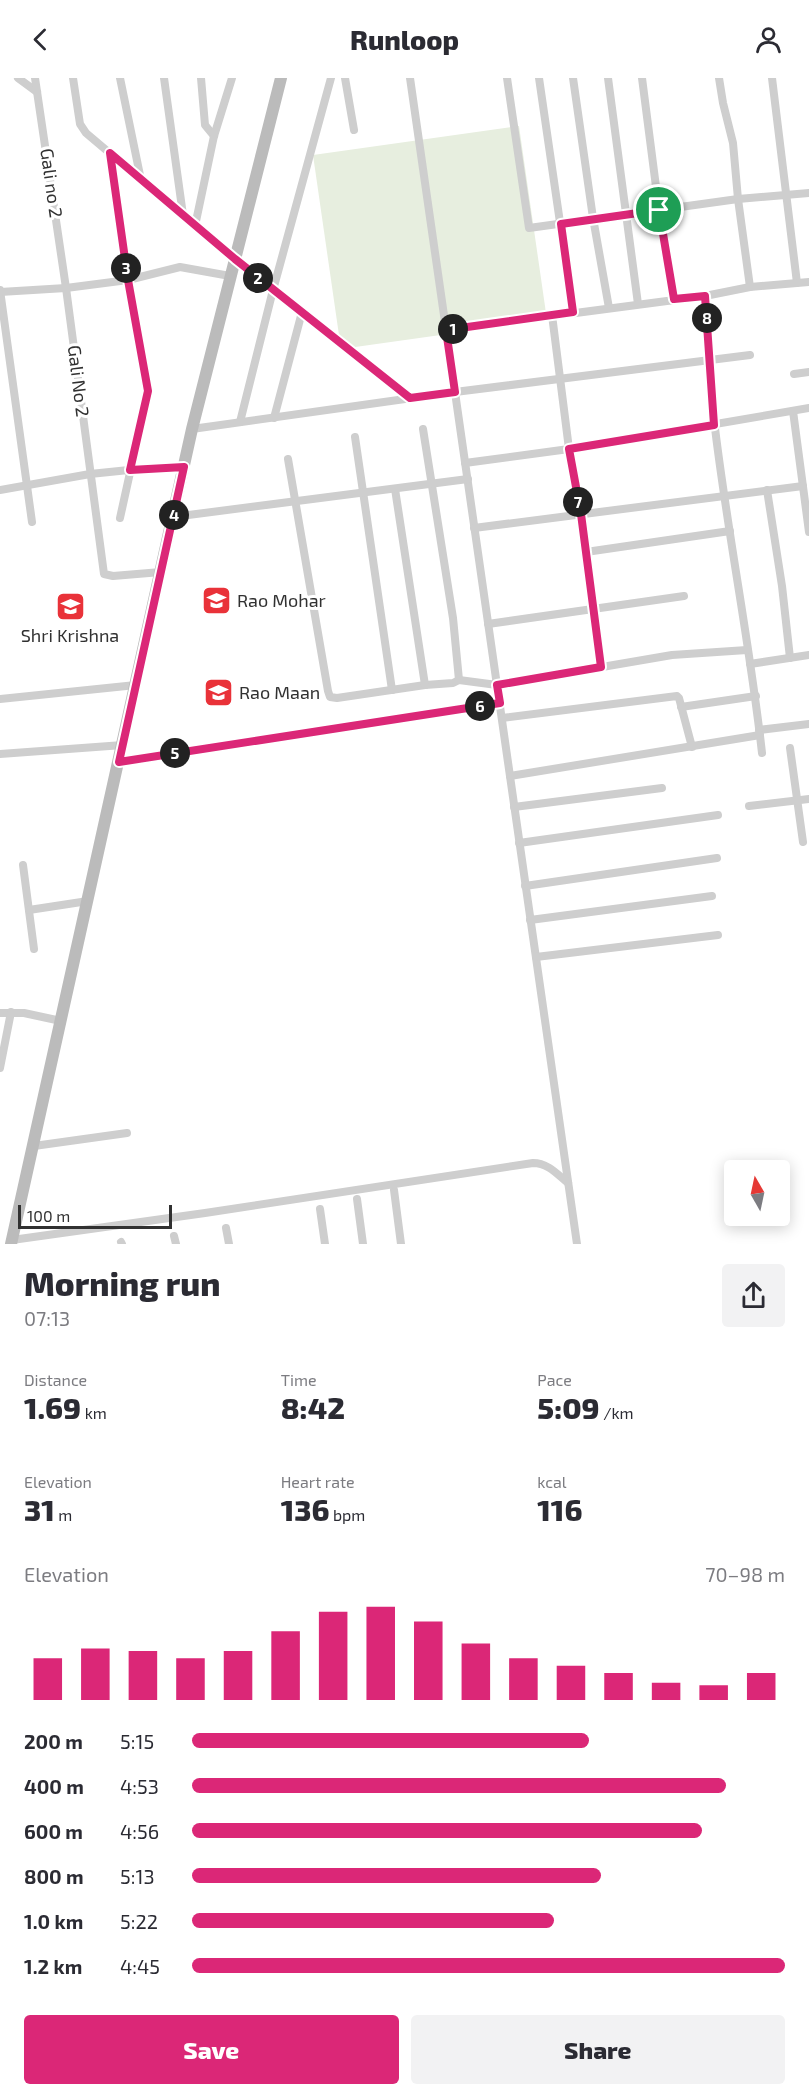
<!DOCTYPE html>
<html lang="en">
<head>
<meta charset="utf-8">
<style>
  body { margin:0; font-family:"Exo 2",sans-serif; background:#f2f2f3; color:#2b2b33; height:100vh; display:flex; flex-direction:column; font-size:22px; white-space:nowrap }
  * { box-sizing:border-box; margin:0 }
  p { font-size:20px; color:#7c7c81 }
  .icon { flex:none; width:33px; height:33px; fill:none; stroke:currentColor; stroke-width:2; stroke-linecap:round; stroke-linejoin:round }
  .map { position:relative; height:1166px; overflow:hidden }
  .details { display:flex; flex-direction:column; background:#fff; flex:1 }
  .details>* { flex:none }
  .needle { width:39px; rotate:351deg }
  .controls { position:absolute; left:724px; top:1082px; display:grid; gap:12px }
  .controls a { display:grid; place-items:center; width:66px; height:66px; border-radius:6px; background:#fff; box-shadow:0 3px 15px #0003; font-size:30px }
  .scale { position:absolute; left:18px; bottom:15px; width:154px; box-sizing:border-box; padding-left:6px; border:3px solid #313131; border-top:0; font-size:16px; line-height:21px; white-space:nowrap; color:#313131; -webkit-text-stroke:4px #fff; paint-order:stroke }
  .pin { position:absolute; display:grid; place-items:center; width:51px; height:51px; color:#fff; margin:-26px; border:3px solid #fff; border-radius:50%; box-shadow:0 2px 6px #0007 }
  .km { position:absolute; width:30px; height:30px; margin:-15px; border-radius:50%; background:#222; color:#fff; font-size:16px; line-height:30px; text-align:center }
  .round { display:grid; place-items:center; flex:none; width:63px; height:63px; border-radius:6px; background:#f2f2f3 }
  .summary { display:flex; align-items:center; justify-content:space-between; height:102px; padding:0 24px }
  h1 { font-size:33px; font-weight:800; line-height:45px }
  .stats { display:grid; grid-template-columns:repeat(3,1fr); gap:9px; height:102px; padding:6px 24px }
  .stats div { display:grid; align-content:center }
  .stats b { font-size:30px; font-weight:800 }
  .stats small { font-size:16px; font-weight:400 }
  .stats p { font-size:16px }
  .chart { height:168px; padding:12px 24px }
  .chart p { display:flex; justify-content:space-between }
  .chart svg { width:100%; height:108px; margin-top:6px; stroke:#db2777; stroke-width:6 }
  .action { display:flex; gap:12px; margin-top:auto; padding:12px 24px }
  .action a { flex:1; height:69px; border-radius:6px; background:#db2777; color:#fff; font-size:24px; font-weight:800; line-height:69px; text-align:center }
  .action a+a { background:#f2f2f3; color:#2b2b33 }
  ul { padding:0 24px; list-style:none; font-size:20px }
  li { display:grid; grid-template-columns:96px 72px 1fr; align-items:center; height:45px }
  li i { height:15px; border-radius:8px; background:#db2777 }
  header { display:flex; justify-content:space-between; align-items:center; height:78px; padding:0 24px; background:#fff; font-size:27px; font-weight:800 }
  .map>svg:first-child { display:block }
  .green { fill:#e7eedf }
  .lines { fill:none; stroke-linecap:round; stroke-linejoin:round }
  .lane { stroke:#cecece; stroke-width:4.5 }
  .street { stroke:#cecece; stroke-width:8 }
  .secondary { stroke:#bbb; stroke-width:12 }
  .route-casing { stroke:#fff; stroke-width:12 }
  .route { stroke:#db2777; stroke-width:8 }
  .labels { text-anchor:middle; stroke-width:6; stroke-linejoin:round; paint-order:stroke }
  .street-label { font-size:18px; fill:#313131; stroke:#fff }
  .poi-label { font-size:18px; fill:#313131; stroke:#fff; text-anchor:start }
</style>
</head>
<body>
<header><svg class="icon" aria-label="back" viewBox="0 0 24 24"><path d="M15 5l-7 7 7 7"/></svg>Runloop<svg class="icon" aria-label="person" viewBox="0 0 24 24"><circle cx="12" cy="8" r="4"/><path d="M4 21q1-7 8-7t8 7"/></svg></header>
<div class="map">
<svg width="809" height="1166" viewBox="0 0 809 1166">
  <rect width="100%" height="100%" fill="#fff"/>
  <path class="green" d="M519,48L547,242L341,271L313,77Z"/>
  <g class="lines">
    <path class="lane" d="M119,684L499,625"/>
    <g class="street">
      <path d="M18,0L37,14"/>
      <path d="M35,0L66,210L104,496L113,498L161,494"/>
      <path d="M73,0L80,46L86,55L235,181L410,320"/>
      <path d="M120,0L141,102"/>
      <path d="M164,0L183,137"/>
      <path d="M201,0L205,47L214,58"/>
      <path d="M345,0L354,52"/>
      <path d="M410,0L577,1166"/>
      <path d="M507,0L529,150L738,121L809,115"/>
      <path d="M539,0L573,234"/>
      <path d="M573,0L593,140L609,230"/>
      <path d="M608,0L638,226"/>
      <path d="M642,0L659,132L674,221"/>
      <path d="M719,0L723,25L733,65L738,121L750,209"/>
      <path d="M772,0L797,205"/>
      <path d="M110,75L128,202L148,313L120,440"/>
      <path d="M195,148L214,58L232,0"/>
      <path d="M0,212L32,444"/>
      <path d="M0,214L66,210L128,202L180,189L230,198"/>
      <path d="M705,218C709,262 709,306 715,350C728,458 750,566 762,675"/>
      <path d="M446,252L705,218L750,209L809,204"/>
      <path d="M794,296L809,294"/>
      <path d="M793,333L809,454"/>
      <path d="M274,340L302,234"/>
      <path d="M240,344L273,212L331,0"/>
      <path d="M192,351L455,314L750,277"/>
      <path d="M423,351L453,540L459,602"/>
      <path d="M355,359L392,612"/>
      <path d="M288,381L328,613L330,619L337,620L425,607L453,605L459,602L497,607L672,577L747,572"/>
      <path d="M465,385L569,371L552,237"/>
      <path d="M395,411L425,607"/>
      <path d="M0,412L90,396L158,389H184"/>
      <path d="M767,412L782,508L790,580"/>
      <path d="M173,439L468,401"/>
      <path d="M474,450L803,408"/>
      <path d="M586,474L730,453"/>
      <path d="M488,546L684,518"/>
      <path d="M750,586L809,577"/>
      <path d="M601,589L581,437L569,371L809,330"/>
      <path d="M0,621L136,607"/>
      <path d="M681,629L756,618"/>
      <path d="M502,640L677,618L679,620L692,669"/>
      <path d="M759,652L809,646"/>
      <path d="M790,670L803,764"/>
      <path d="M0,676L123,667"/>
      <path d="M510,698L760,657"/>
      <path d="M749,728L809,721"/>
      <path d="M514,729L662,710"/>
      <path d="M519,765L718,737"/>
      <path d="M23,787L34,871"/>
      <path d="M525,808L717,780"/>
      <path d="M29,832L88,823"/>
      <path d="M530,842L712,818"/>
      <path d="M536,879L718,857"/>
      <path d="M0,935H24L61,943"/>
      <path d="M0,990L11,934"/>
      <path d="M34,1068L127,1055"/>
      <path d="M394,1112L401,1166"/>
      <path d="M357,1121L363,1166"/>
      <path d="M320,1131L325,1166"/>
      <path d="M226,1150L229,1166"/>
      <path d="M174,1158L176,1166"/>
      <path d="M12,1162L205,1135L533,1085C548,1085 557,1096 568,1105"/>
      <path d="M121,1164L122,1166"/>
    </g>
    <path class="secondary" d="M11,1166L192,351L281,0"/>
  </g>
  <g class="lines">
    <defs>
      <path id="route" d="M110,75L235,181L410,320L455,314L446,252L573,234L561,146L659,132L674,221L705,218L714,347L569,371L581,436L601,589L497,607L500,625L119,684L184,389L130,392L148,313L128,202Z"/>
    </defs>
    <use href="#route" class="route-casing"/>
    <use href="#route" class="route"/>
  </g>
  <defs>
    <symbol id="school-square" viewBox="-11 -11 22 22"><rect x="-9" y="-9" width="18" height="18" rx="4" fill="#e93239" stroke="#fff"/><path d="M0-5L7-2L0 1L-7-2ZM-4 1L0 2.5L4 1V4Q0 6-4 4Z" fill="#fff"/></symbol>
  </defs>
  <g fill-rule="evenodd">
    <use href="#school-square" x="200" y="506" width="33" height="33"/>
    <use href="#school-square" x="54" y="512" width="33" height="33"/>
    <use href="#school-square" x="202" y="598" width="33" height="33"/>
  </g>
  <g class="labels">
    <g class="street-label">
      <text transform="translate(51 105) rotate(82)" y="6">Gali no 2</text>
      <text transform="translate(78 303) rotate(83)" y="6">Gali No 2</text>
    </g>
    <g class="poi-label">
      <text x="237" y="529">Rao Mohar</text>
      <text x="70" y="564" text-anchor="middle">Shri Krishna</text>
      <text x="239" y="621">Rao Maan</text>
    </g>
  </g>
</svg>
<div class="controls">
<a><svg class="needle" viewBox="-14 -14 28 28"><path d="M0-13l5 13h-10z" fill="#e53935"/><path d="M0 13l5-13h-10z" fill="#7c7c81"/></svg></a>
</div>
<div class="scale">100 m</div>
<div class="pin" style="left:659px;top:132px;background:#1e9e55"><svg class="icon" aria-label="arrive" viewBox="0 0 24 24"><path d="M6 21V4h12l-3 4 3 4H6"/></svg></div>
<b class="km" style="left:453px;top:251px">1</b>
<b class="km" style="left:258px;top:200px">2</b>
<b class="km" style="left:126px;top:190px">3</b>
<b class="km" style="left:174px;top:437px">4</b>
<b class="km" style="left:175px;top:675px">5</b>
<b class="km" style="left:480px;top:628px">6</b>
<b class="km" style="left:578px;top:424px">7</b>
<b class="km" style="left:707px;top:240px">8</b>
</div>
<section class="details">
<div class="summary"><div><h1>Morning run</h1><p>07:13</p></div><a class="round"><svg class="icon" aria-label="share" viewBox="0 0 24 24"><path d="M12 15V3M7 8l5-5 5 5M5 13v7h14v-7"/></svg></a></div>
<div class="stats">
<div><p>Distance</p><b>1.69<small> km</small></b></div>
<div><p>Time</p><b>8:42</b></div>
<div><p>Pace</p><b>5:09<small> /km</small></b></div>
</div>
<div class="stats">
<div><p>Elevation</p><b>31<small> m</small></b></div>
<div><p>Heart rate</p><b>136<small> bpm</small></b></div>
<div><p>kcal</p><b>116</b></div>
</div>
<div class="chart"><p><span>Elevation</span>70–98 m</p>
<svg viewBox="0 0 160 44" preserveAspectRatio="none"><path d="M5 44V27M15 44V23M25 44V24M35 44V27M45 44V24M55 44V16M65 44V8M75 44V6M85 44V12M95 44V21M105 44V27M115 44V30M125 44V33M135 44V37M145 44V38M155 44V33"/></svg>
</div>
<ul>
<li><b>200 m</b>5:15<i style="width:67%"></i></li>
<li><b>400 m</b>4:53<i style="width:90%"></i></li>
<li><b>600 m</b>4:56<i style="width:86%"></i></li>
<li><b>800 m</b>5:13<i style="width:69%"></i></li>
<li><b>1.0 km</b>5:22<i style="width:61%"></i></li>
<li><b>1.2 km</b>4:45<i style="width:100%"></i></li>
</ul>
<div class="action"><a>Save</a><a>Share</a></div>
</section>
</body>
</html>
